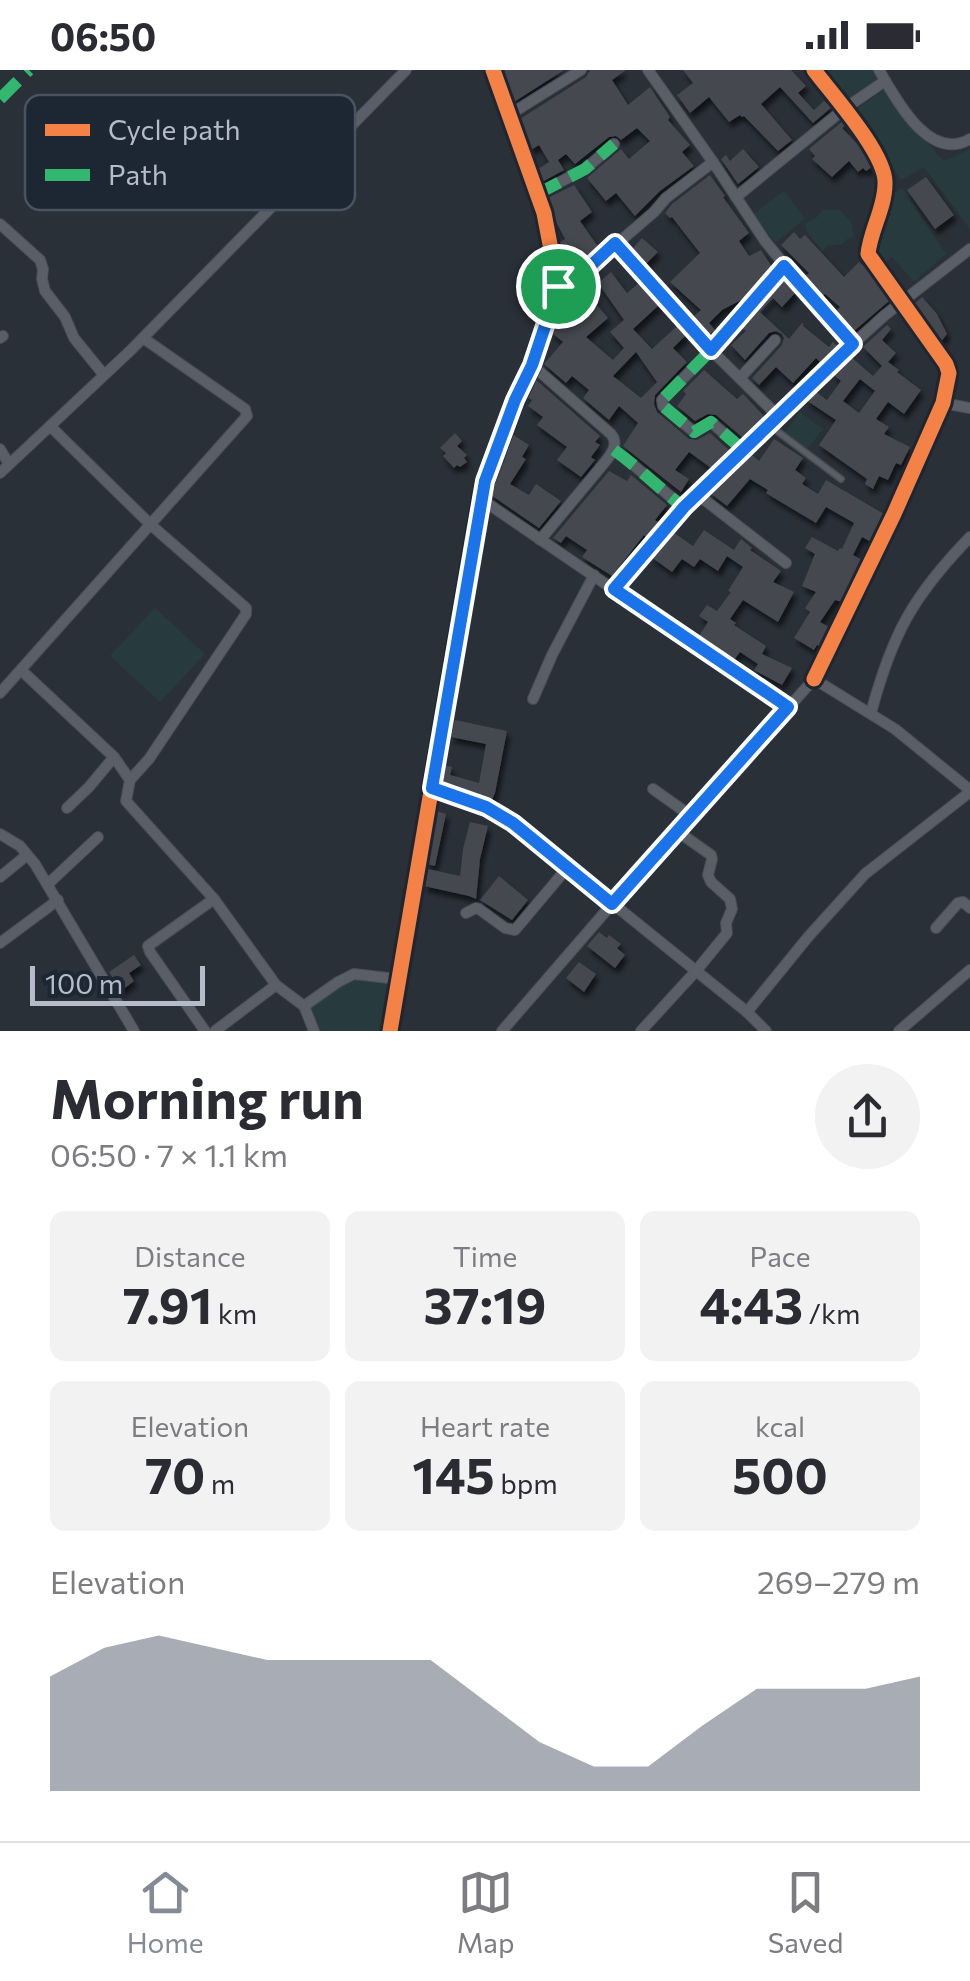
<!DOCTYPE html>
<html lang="en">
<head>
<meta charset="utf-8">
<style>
  body { margin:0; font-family:Commissioner,sans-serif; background:#f2f2f3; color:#2b2b33; height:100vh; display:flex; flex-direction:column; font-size:38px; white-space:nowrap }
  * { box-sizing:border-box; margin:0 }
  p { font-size:32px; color:#7c7c81 }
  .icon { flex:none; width:55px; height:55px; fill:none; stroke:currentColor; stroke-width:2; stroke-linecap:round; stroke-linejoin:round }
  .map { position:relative; height:961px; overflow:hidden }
  .panel { display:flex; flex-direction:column; background:#fff; flex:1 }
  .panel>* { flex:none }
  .scale { position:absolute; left:30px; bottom:25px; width:175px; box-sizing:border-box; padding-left:10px; border:5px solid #b4bcc9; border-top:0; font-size:28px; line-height:35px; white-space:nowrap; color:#b4bcc9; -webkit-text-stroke:8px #1d2633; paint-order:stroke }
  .pin { position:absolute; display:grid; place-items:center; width:85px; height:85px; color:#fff; margin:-42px; border:5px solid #fff; border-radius:50%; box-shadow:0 2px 10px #0007 }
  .round { display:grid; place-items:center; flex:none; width:105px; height:105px; border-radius:52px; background:#f2f2f3 }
  .summary { display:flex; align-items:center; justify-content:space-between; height:170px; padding:0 50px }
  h1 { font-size:55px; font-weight:700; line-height:75px }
  .figures { display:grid; grid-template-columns:repeat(3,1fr); gap:15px; height:170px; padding:10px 50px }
  .figures div { display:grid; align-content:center; border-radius:15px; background:#f2f2f3; text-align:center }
  .figures b { font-size:50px; font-weight:700 }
  .figures small { font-size:28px; font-weight:400 }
  .figures p { font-size:28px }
  .chart { height:280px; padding:20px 50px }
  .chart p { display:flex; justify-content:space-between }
  .chart svg { width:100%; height:180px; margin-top:10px; fill:#848b96; opacity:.7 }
  .status { display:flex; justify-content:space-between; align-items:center; height:70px; padding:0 50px; background:#fff; direction:ltr }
  .status svg { height:28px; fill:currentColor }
  .tabs { display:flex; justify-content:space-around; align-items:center; height:140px; border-top:2px solid #e1e1e2; background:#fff; font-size:28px; color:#7c7c81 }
  .tabs a { display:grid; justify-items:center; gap:5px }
  .tabs .active { color:#848b96 }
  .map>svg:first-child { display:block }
  .green { fill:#273a3e }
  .building { fill:#444950; fill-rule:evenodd; filter:url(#shadow) }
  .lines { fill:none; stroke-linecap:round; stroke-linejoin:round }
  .lane-casing { stroke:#484c53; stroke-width:8 }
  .street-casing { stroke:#484c53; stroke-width:12 }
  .lane { stroke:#5a5e66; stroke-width:5 }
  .street { stroke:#5a5e66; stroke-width:10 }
  .quiet { stroke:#33b770; stroke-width:12; stroke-dasharray:25 12; stroke-linecap:butt }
  .cycleway-casing { stroke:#1d2633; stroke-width:21 }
  .cycleway { stroke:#f48246; stroke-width:15 }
  .route-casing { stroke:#fff; stroke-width:20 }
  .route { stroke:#1a73e8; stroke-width:12 }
  .key { fill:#1d2633; stroke:#4a5360; stroke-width:2.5 }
  .key-label { font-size:28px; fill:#b4bcc9 }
</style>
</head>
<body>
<div class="status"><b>06:50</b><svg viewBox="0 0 49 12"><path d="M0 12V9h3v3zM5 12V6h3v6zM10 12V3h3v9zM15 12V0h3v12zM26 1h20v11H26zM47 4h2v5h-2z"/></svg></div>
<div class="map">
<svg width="970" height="961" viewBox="0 0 970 961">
  <defs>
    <filter id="shadow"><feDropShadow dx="3" dy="5.5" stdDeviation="2.5" flood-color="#0009"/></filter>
  </defs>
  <rect width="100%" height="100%" fill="#2a3038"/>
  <g class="green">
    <path d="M821,0H878L881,7L850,31Z"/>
    <path d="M890,16L894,24V37L944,91L970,79V159L924,97L901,110L855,40Z"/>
    <path d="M902,118L946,184L915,211H913L892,187L879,197L870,182L886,127Z"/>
    <path d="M784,121L805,149L775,173L753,144Z"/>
    <path d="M822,140H840L852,154L854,167L847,169L843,174L827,176L822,182L806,160L805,154L817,147Z"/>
    <path d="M800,342L823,359L805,382L783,365Z"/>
    <path d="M155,538L205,584L160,632L110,586Z"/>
    <path d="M351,898L388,906L382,961H314L306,932L311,925Z"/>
  </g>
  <g class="building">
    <path d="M504,0H564L514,32Z"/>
    <path d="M590,0H626L612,10L628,35L650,17L670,47L668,50L690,75L682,82L694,96L660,121L635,146L616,123L606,131L587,108L621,79L629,89L650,71L637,58L621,70L616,66L609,67L575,94L566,84L558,90L564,100L542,112L538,99L549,92L539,75L531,80L520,49L586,7Z"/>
    <path d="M683,0H791L806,16L798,23L814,40L824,31L832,37L813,53L780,17L761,34L792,70L778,81L744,46L742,47L740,45L729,52L709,27L690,43L677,25L693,13Z"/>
    <path d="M843,51L846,55L842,58L863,80L872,97L866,101L863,98L858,102L849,91L832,107L812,89L815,86L809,79Z"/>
    <path d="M743,79L759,97L738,114L721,89L726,85L730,91Z"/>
    <path d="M710,105L725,126L723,127L749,163L739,171L749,186L761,180L772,197L745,228L722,240L709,253L715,260L709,265L693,247L701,240L670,212L700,183L672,147L670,148L665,143L672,134Z"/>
    <path d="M926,107L954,145L935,159L907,120Z"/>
    <path d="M574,115L592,142L580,151L599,178L584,191L574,177L561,186L559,173L565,169L554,148L548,128Z"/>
    <path d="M794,162L800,169L805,165L844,207L859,192L870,202L889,231L853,262L835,242L840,237L825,224L822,227L805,206L809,203L781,175Z"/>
    <path d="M642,168L658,182L646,194L632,179Z"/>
    <path d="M611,202L627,223L639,213L659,235L633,259L652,279L677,256L686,265L673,278L687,292L655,325L654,334L657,342L689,369L697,370L710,363L729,380L711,398L689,382L675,400L689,409L681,422L623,376L638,353L619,336L609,350L583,328L589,320L572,306L566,313L544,294L563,272L552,263L559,242L574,227L567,219L579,214L608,248L586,267L613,290L624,278L610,262L624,250L598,213ZM636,282L657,312L641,328L613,306Z"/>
    <path d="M784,210L796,222L782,237L773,228L760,242L789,269L803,252V256L829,277L833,272L838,276L820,292L816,288L793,313L776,297L759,315L752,308L782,275L784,268L782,264L776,261L769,263L745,290L731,275L746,261L742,258Z"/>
    <path d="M922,227L937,244L947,264L941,272L914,234Z"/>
    <path d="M887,255L891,259L882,270L896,283L888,292L899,300L897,302L921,320L904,344L888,332L876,349L889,357L884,364L910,377L901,395L896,393L888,410L879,406L873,419L865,414L867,409L819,375L836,350L806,330L815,321L827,330L841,311L833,304L851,287L873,306L882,296L863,277ZM860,309L875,321L859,343L843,331Z"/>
    <path d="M704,300L737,329L743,324L764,346L742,367L716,345L708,344L695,351L677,336L686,324L683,321Z"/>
    <path d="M535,309L600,366L595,372L600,375L591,387L595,390L581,407L557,390L567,377L537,355L543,347L528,336L532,330L527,327Z"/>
    <path d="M455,363L462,371L457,376L467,385L464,388L467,392L460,397L457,395L454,398L443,386L446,383L440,378Z"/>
    <path d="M512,364L529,375L522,387L526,389L510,414L529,425L536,414L561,431L539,458L491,425L499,399L505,390L503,389Z"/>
    <path d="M774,369L803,388L795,400L806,408L802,414L818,424L826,410L884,444L871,472L862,467L853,485L862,490L842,532L835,530L820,552L829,557L819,576L817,575L814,580L794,568L810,542L805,538L816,522L802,516L815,484L805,478L812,467L838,481L840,478L842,479L854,453L826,437L816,453L774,428L766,423L768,420L750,409L727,436L710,423L751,384L759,391Z"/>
    <path d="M609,401L627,411L631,405L667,435L655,450L658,452L646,467L644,465L612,506L582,487L587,480L566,466L561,473L553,468Z"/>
    <path d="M704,460L734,480L741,469L752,478L750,480L781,501L773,512L794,522L778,552L743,530L730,549L736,553L734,555L766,576L762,584L792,598L782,615L754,600L758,594L740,582L734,590L699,566L708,552L699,546L707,535L717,541L731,522L728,521L743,497L727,486L718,501L700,489L694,497L682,489L672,502L651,487L673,462L693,476Z"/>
    <path d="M455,650L507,661L495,723L492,730L457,718L458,716L442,712L444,695L452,697L450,705L479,713L486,674L451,667Z"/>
    <path d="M436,741L446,744L435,796L427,794Z"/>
    <path d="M470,752L488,756L480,789L476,829L469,826L424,816L428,799L460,806L463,779Z"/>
    <path d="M499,806L528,830L512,850L480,830Z"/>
    <path d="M599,862L607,868L609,865L621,874L617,878L625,885L615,898L587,876Z"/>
    <path d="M134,885L141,895L129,903L134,911L121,921L109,902Z"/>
    <path d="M579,892L596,904L584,922L566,908Z"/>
  </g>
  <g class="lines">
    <defs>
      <path id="lane" d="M769,355L841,409"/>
      <g id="street">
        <path d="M648,0L713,92L765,171L824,243L853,274"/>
        <path d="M814,0C832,24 887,85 885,114C885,138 870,161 868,184L946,294L949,303L943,333L894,444L814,609"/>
        <path d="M879,0C896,29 929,93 970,69"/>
        <path d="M509,45L581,0"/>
        <path d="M537,124L585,99L614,74"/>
        <path d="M736,127L844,39L885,11"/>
        <path d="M0,154L40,190L43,199L42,209L45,221L65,247L74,268L104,305"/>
        <path d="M615,173L711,280L662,330L663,336L694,362L711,352L743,380"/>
        <path d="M558,213L582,204L654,142L666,128L713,92"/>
        <path d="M0,268L3,266"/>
        <path d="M532,295L611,364C619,374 612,383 605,392L540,470"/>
        <path d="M740,308L775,270"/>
        <path d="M943,333L970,338"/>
        <path d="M778,346L711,280L785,196"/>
        <path d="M50,356L151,455L246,538V544L149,689L130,710"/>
        <path d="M0,379L9,394"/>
        <path d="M614,380C639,398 659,418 683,437"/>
        <path d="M0,403L131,280L406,0"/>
        <path d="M697,424L786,493"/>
        <path d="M481,429L613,519L683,437L822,302L885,245L970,179"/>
        <path d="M613,519L789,637"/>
        <path d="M21,600L114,687L130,710L126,731L214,829"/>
        <path d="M0,623L247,346L245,339L143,268"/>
        <path d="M533,629L552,585L594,505"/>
        <path d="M871,643C892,564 913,526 970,467"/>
        <path d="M432,718L486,737L513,753L747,942L766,961"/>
        <path d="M653,719L691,746"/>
        <path d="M67,738L89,717L114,687"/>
        <path d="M0,764L20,776L35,794L134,961"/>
        <path d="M0,807L27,785"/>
        <path d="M48,814L98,767"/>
        <path d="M466,843L476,838L479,839L505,858L515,860L568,797"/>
        <path d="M936,858L958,833L963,832L970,838"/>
        <path d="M0,873L58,830"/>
        <path d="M304,936L338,912L354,904L397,909"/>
        <path d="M747,942L808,867L865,804L970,722"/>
        <path d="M205,961L150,882L148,876L214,829L276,915L304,936L314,961"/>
        <path d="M215,961L276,915"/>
        <path d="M390,961L481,429L485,411L515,331L532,295L558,216L544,143L493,0"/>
        <path d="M502,961L612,834L814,609L895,659L970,720"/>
        <path d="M641,961L696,901L727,863L726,853L732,839L730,829L711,812L708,805L712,789L711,785L677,761"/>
        <path d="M899,961L970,900"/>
      </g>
    </defs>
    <use href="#lane" class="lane-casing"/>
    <use href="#street" class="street-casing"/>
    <use href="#lane" class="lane"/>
    <use href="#street" class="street"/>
    <g class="quiet">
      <path d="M0,29L29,0"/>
      <path d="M537,124L585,99L614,74"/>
      <path d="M615,173L711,280L662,330L663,336L694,362L711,352L743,380"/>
      <path d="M614,380C639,398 659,418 683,437"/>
    </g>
    <defs>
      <g id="cycleway">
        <path d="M814,0C832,24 887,85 885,114C885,138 870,161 868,184L946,294L949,303L943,333L894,444L814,609"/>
        <path d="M390,961L481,429L485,411L515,331L532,295L558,216L544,143L493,0"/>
      </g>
    </defs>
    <use href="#cycleway" class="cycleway-casing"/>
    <use href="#cycleway" class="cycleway"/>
  </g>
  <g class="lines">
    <defs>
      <path id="route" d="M615,173L711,280L784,196L853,274L684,437L614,519L788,637L612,834L513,753L486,737L432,718L485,411L515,330L532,295L556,223L558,213L582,204Z"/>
    </defs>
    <use href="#route" class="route-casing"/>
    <use href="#route" class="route"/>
  </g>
  <rect x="25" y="25" width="330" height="115" rx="15" class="key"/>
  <rect x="45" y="54" width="45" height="12" fill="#f48246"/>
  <rect x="45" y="99" width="45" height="12" fill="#33b770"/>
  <g class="key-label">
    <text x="108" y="70">Cycle path</text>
    <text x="108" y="115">Path</text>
  </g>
</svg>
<div class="scale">100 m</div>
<div class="pin" style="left:558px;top:216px;background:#1e9e55"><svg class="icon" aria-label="arrive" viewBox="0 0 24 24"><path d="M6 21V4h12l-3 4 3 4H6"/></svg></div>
</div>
<section class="panel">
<div class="summary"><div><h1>Morning run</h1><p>06:50 · 7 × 1.1 km</p></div><a class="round"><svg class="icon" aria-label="share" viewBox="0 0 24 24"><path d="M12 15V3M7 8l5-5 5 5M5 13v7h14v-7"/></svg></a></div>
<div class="figures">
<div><p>Distance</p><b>7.91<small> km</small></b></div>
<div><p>Time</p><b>37:19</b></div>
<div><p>Pace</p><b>4:43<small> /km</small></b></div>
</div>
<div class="figures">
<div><p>Elevation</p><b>70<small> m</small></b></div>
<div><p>Heart rate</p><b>145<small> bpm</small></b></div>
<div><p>kcal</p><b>500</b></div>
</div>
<div class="chart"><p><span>Elevation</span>269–279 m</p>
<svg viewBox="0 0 160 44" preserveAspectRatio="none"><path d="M0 44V16L10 9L20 6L30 9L40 12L50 12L60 12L70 12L80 22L90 32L100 38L110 38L120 28L130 19L140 19L150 19L160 16V44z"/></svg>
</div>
</section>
<nav class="tabs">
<a class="active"><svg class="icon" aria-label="home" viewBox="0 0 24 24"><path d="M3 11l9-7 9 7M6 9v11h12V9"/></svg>Home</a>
<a><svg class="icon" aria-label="map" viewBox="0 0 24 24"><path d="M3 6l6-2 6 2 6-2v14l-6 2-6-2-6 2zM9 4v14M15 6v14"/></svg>Map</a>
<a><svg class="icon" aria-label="saved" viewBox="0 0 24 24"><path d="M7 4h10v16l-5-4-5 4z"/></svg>Saved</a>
</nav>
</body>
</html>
